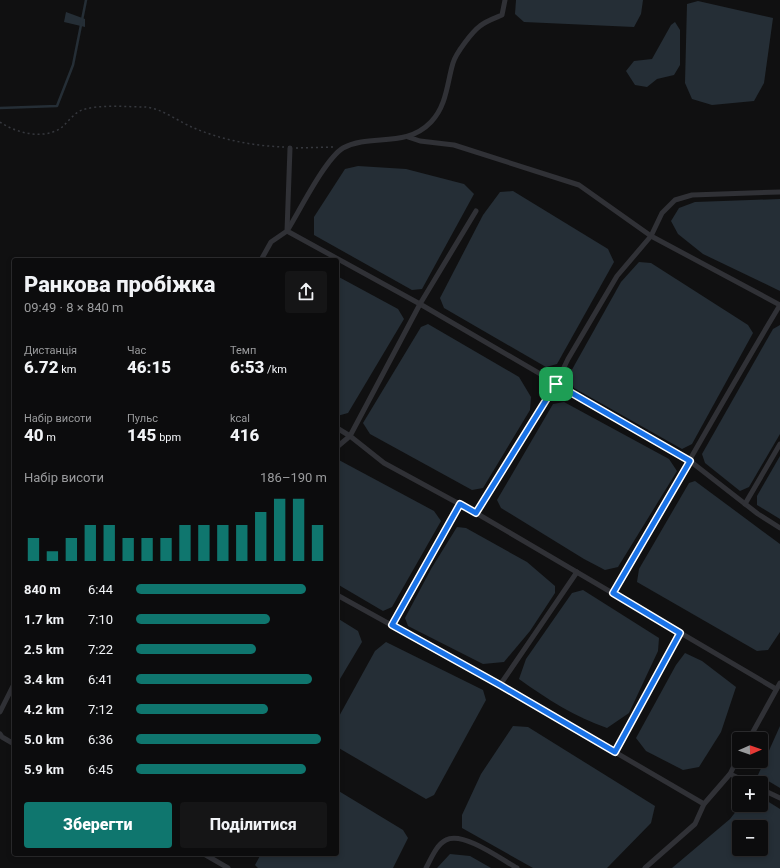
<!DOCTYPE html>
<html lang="uk">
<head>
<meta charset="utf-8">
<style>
  body { margin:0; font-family:Roboto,sans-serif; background:#151516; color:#f1f3f6; height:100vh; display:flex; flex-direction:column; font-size:15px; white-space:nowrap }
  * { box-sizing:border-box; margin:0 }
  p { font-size:13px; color:#9a9b9d }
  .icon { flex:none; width:22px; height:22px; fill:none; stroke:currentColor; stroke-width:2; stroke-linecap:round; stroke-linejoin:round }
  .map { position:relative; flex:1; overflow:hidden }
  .side { position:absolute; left:12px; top:258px; width:327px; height:598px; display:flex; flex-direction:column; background:#0c0c0d; border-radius:4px; box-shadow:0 2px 6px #0003,0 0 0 1px #2c2c2e }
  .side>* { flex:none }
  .needle { width:26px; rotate:88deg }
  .fabs { position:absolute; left:732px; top:732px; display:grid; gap:8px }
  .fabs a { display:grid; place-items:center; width:36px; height:36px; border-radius:4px; background:#0c0c0d; box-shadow:0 2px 6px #0003,0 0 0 1px #2c2c2e; font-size:20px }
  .pin { position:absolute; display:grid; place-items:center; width:34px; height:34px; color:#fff; margin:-17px; border-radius:8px; box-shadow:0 2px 6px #0006 }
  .round { display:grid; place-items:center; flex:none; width:42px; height:42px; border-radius:4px; background:#151516 }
  .summary { display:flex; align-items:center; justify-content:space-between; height:68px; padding:0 12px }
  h1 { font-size:22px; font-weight:800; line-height:30px }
  .metrics { display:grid; grid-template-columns:repeat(3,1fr); gap:6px; height:68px; padding:4px 12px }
  .metrics div { display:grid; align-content:center }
  .metrics b { font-size:17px; font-weight:800 }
  .metrics small { font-size:11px; font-weight:400 }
  .metrics p { font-size:11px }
  .chart { height:112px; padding:8px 12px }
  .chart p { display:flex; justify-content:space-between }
  .chart svg { width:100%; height:72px; margin-top:4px; stroke:#0f766e; stroke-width:6 }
  .button { display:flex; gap:8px; margin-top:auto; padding:8px 12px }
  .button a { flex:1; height:46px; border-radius:4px; background:#0f766e; color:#fff; font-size:16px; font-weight:800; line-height:46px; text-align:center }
  .button a+a { background:#151516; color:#f1f3f6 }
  ul { padding:0 12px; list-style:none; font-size:13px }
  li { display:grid; grid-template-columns:64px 48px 1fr; align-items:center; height:30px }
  li i { height:10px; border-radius:5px; background:#0f766e }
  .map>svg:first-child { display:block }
  .water { fill:#252e36; fill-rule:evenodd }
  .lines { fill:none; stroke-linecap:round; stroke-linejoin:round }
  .stream { stroke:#252e36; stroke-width:2.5 }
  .path { stroke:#36383e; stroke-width:1.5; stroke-dasharray:2 3; stroke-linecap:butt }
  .service { stroke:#303136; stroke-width:5 }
  .route-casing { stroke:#fff; stroke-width:8 }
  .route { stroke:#1a73e8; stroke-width:5 }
</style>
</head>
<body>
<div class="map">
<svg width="780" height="868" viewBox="0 0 780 868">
  <rect width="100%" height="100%" fill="#101011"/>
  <g class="water">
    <path d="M516,0H643L641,14L634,27L524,22L515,14Z"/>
    <path d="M698,1L773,18L764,83L754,101L712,105L692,99L685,83L687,4Z"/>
    <path d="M66,12L85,19V27L64,22Z"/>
    <path d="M675,22L680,30V65L674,75L657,79L647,87L635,85L626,71L634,61L652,59L671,25Z"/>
    <path d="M358,166L406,169L464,184L474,194L422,289L412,290L314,235V217L345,169Z"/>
    <path d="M513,191L608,249L614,262L557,364L546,367L444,308L440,298L483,215L500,192Z"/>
    <path d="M780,199V291L703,254L678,234L671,221L679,208L695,202Z"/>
    <path d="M639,262L651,263L748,325L753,333L692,444L682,449L574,388L569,375L621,282Z"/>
    <path d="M337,276L398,309L404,319L348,413L337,416Z"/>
    <path d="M428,324L519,377L531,397L530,410L483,488L472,490L370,434L363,423L421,327Z"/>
    <path d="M780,325V434L749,487L740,491L705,463L702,454L773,329Z"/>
    <path d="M564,402L669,459L677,471L618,567L605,570L584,559L501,508L497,500L553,404Z"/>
    <path d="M780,456V519L757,505V496Z"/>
    <path d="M337,459L434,511L441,521L392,607L383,611L337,584Z"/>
    <path d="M695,481L780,544V632L768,650L757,651L637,582L639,569L689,483Z"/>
    <path d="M457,527L466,528L527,562L555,586V593L530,631L504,662L483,664L408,626L405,618L431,569Z"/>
    <path d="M583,590L659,638L658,651L629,713L607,728C575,717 547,699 519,679L526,659L572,593Z"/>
    <path d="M337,618L358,631L362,642L337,684Z"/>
    <path d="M386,642L483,690L486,700L434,795L426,799L337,747V720L375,651Z"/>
    <path d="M685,653L702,661L736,687L721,732L699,767L683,770L646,751L636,738L676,665Z"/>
    <path d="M513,726L528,727L655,806L651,823L607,868H533L462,828V815L481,774Z"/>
    <path d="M780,726V788L758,775Z"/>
    <path d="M337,790L403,830L408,838L393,868H258L255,865L261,854H337Z"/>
    <path d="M761,797L780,809V868H672L730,819L741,805H761ZM739,827H761V849H739Z"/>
    <path d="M450,854L470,856L491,868H437Z"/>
  </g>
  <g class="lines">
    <path class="stream" d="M0,108L57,106L73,65L86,0"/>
    <g class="path">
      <path d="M0,122C16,133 43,140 61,128C68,122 74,113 82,110C101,104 126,107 146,107C163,109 179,122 194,128C222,140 254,146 284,147"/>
      <path d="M296,148L334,147"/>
    </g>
    <g class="service">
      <path d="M505,0L502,15C495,18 486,21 480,26C472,32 456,53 453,63C447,83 447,105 431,122C405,149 371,133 343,148C325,159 299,212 287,231L420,304L690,461L758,514L780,528"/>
      <path d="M408,137L420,141L454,145L579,185L651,236L780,305"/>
      <path d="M261,260L271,242L287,231L290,148"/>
      <path d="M337,428L350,436L384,463L476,513L776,689"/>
      <path d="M337,447L350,436L420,304L476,211"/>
      <path d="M745,504L780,444"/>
      <path d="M476,513L556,384L568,359L617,276L651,236L662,213L675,200L692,195L780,192"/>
      <path d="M613,593C669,497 723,400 780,305"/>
      <path d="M337,595L500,685L704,804"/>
      <path d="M392,625L459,504"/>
      <path d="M500,685L577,572"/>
      <path d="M0,712L14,684"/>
      <path d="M0,734L2,737L14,744"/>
      <path d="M749,739L780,683"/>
      <path d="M615,752L680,633"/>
      <path d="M730,774L749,783"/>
      <path d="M761,789L780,798"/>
      <path d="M204,854L228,868"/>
      <path d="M426,868C431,859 436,845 446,840C463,831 501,859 517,868"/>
      <path d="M645,868L695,824L704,804L730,774L739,756"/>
    </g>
  </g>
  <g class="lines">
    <defs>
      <path id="route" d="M556,384L690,461L613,593L680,633L615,752L500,685L392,625L460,504L476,513Z"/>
    </defs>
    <use href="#route" class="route-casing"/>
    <use href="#route" class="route"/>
  </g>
</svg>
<div class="fabs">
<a><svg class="needle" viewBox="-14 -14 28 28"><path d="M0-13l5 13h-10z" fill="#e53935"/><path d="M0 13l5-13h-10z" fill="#9a9b9d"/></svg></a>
<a>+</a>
<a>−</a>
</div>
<div class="pin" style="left:556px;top:384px;background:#1e9e55"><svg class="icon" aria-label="arrive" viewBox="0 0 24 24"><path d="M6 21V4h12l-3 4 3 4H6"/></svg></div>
<section class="side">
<div class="summary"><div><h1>Ранкова пробіжка</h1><p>09:49 · 8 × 840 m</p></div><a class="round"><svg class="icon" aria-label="share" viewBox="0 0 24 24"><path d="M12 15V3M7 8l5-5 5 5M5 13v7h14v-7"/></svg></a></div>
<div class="metrics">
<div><p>Дистанція</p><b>6.72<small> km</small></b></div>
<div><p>Час</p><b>46:15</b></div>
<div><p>Темп</p><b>6:53<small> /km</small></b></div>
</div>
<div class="metrics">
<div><p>Набір висоти</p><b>40<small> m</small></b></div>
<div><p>Пульс</p><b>145<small> bpm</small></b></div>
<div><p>kcal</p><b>416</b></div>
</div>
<div class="chart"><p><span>Набір висоти</span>186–190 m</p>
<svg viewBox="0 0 160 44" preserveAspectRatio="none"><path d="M5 44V30M15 44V38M25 44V30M35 44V22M45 44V22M55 44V30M65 44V30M75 44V30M85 44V22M95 44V22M105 44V22M115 44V22M125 44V14M135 44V6M145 44V6M155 44V22"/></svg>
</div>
<ul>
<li><b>840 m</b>6:44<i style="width:89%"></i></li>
<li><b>1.7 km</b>7:10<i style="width:70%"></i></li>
<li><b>2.5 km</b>7:22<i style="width:63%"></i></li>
<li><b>3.4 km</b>6:41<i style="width:92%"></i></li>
<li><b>4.2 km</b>7:12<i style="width:69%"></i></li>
<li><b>5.0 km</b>6:36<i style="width:97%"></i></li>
<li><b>5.9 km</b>6:45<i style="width:89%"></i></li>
</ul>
<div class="button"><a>Зберегти</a><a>Поділитися</a></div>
</section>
</div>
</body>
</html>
